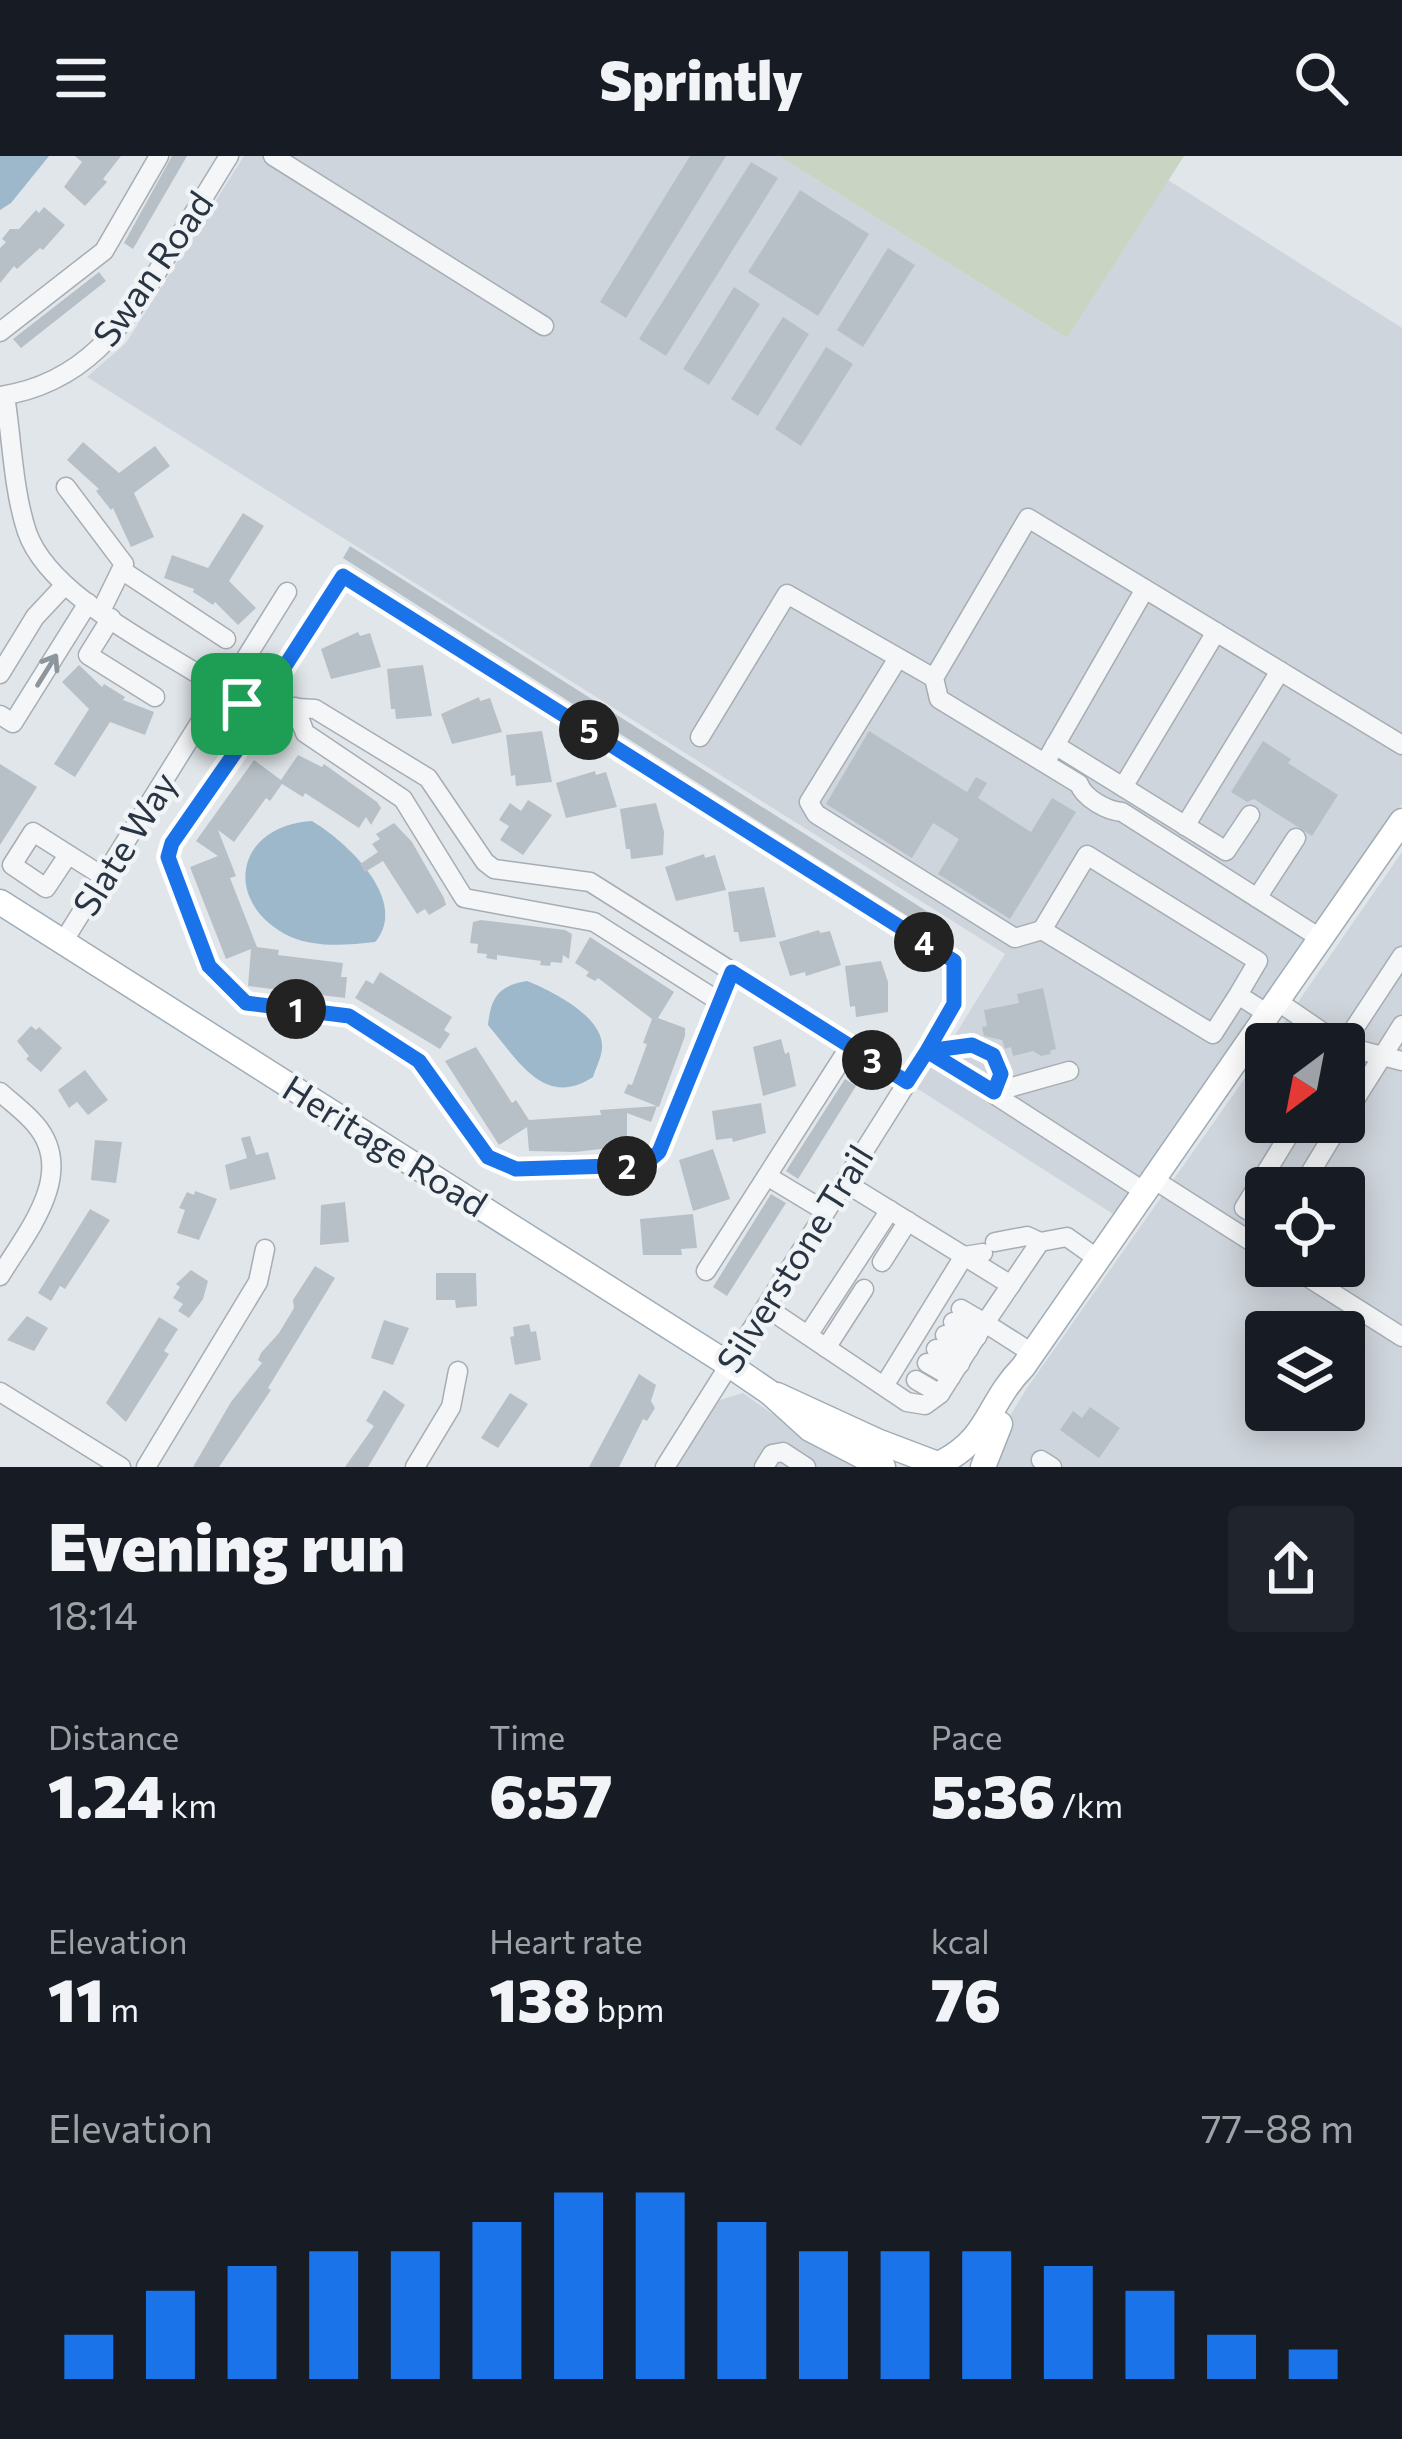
<!DOCTYPE html>
<html lang="en">
<head>
<meta charset="utf-8">
<style>
  body { margin:0; font-family:Commissioner,sans-serif; background:#20242c; color:#f1f3f6; height:100vh; display:flex; flex-direction:column; font-size:45px; white-space:nowrap }
  * { box-sizing:border-box; margin:0 }
  p { font-size:39px; color:#9ea1a6 }
  .icon { flex:none; width:66px; height:66px; fill:none; stroke:currentColor; stroke-width:2; stroke-linecap:round; stroke-linejoin:round }
  .map { position:relative; height:1311px; overflow:hidden }
  .panel { display:flex; flex-direction:column; background:#171b24; flex:1 }
  .panel>* { flex:none }
  .needle { width:78px; rotate:212deg }
  .tools { position:absolute; left:1245px; top:867px; display:grid; gap:24px }
  .tools a { display:grid; place-items:center; width:120px; height:120px; border-radius:12px; background:#171b24; box-shadow:0 6px 30px #0003; font-size:60px }
  .pin { position:absolute; display:grid; place-items:center; width:102px; height:102px; color:#fff; margin:-51px; border-radius:24px; box-shadow:0 6px 18px #0006 }
  .km { position:absolute; width:60px; height:60px; margin:-30px; border-radius:50%; background:#222; color:#fff; font-size:33px; line-height:60px; text-align:center }
  .round { display:grid; place-items:center; flex:none; width:126px; height:126px; border-radius:12px; background:#20242c }
  .summary { display:flex; align-items:center; justify-content:space-between; height:204px; padding:0 48px }
  h1 { font-size:66px; font-weight:800; line-height:90px }
  .figures { display:grid; grid-template-columns:repeat(3,1fr); gap:18px; height:204px; padding:12px 48px }
  .figures div { display:grid; align-content:center }
  .figures b { font-size:60px; font-weight:800 }
  .figures small { font-size:33px; font-weight:400 }
  .figures p { font-size:33px }
  .chart { height:336px; padding:24px 48px }
  .chart p { display:flex; justify-content:space-between }
  .chart svg { width:100%; height:216px; margin-top:12px; stroke:#1a73e8; stroke-width:6 }
  header { display:flex; justify-content:space-between; align-items:center; height:156px; padding:0 48px; background:#171b24; font-size:54px; font-weight:800 }
  .map>svg:first-child { display:block }
  .built { fill:#cfd5dc; fill-rule:evenodd }
  .green { fill:#c9d4c2 }
  .water { fill:#9cb8ca }
  .building { fill:#b8c0c7 }
  .lines { fill:none; stroke-linecap:round; stroke-linejoin:round }
  .minor-casing { stroke:#a6adb4; stroke-width:21 }
  .major-casing { stroke:#a0acb6; stroke-width:27 }
  .minor { stroke:#f4f6f8; stroke-width:18 }
  .major { stroke:#fff; stroke-width:24 }
  .oneway { stroke:#8e969d }
  .route-casing { stroke:#fff; stroke-width:24 }
  .route { stroke:#1a73e8; stroke-width:15 }
  .labels { text-anchor:middle; stroke-width:9; stroke-linejoin:round; paint-order:stroke }
  .street-label { font-size:36px; fill:#293542; stroke:#f1f4f7 }
</style>
</head>
<body>
<header><svg class="icon" aria-label="menu" viewBox="0 0 24 24"><path d="M4 6h16M4 12h16M4 18h16"/></svg>Sprintly<svg class="icon" aria-label="search" viewBox="0 0 24 24"><circle cx="10" cy="10" r="6"/><path d="M15 15l6 6"/></svg></header>
<div class="map">
<svg width="1402" height="1311" viewBox="0 0 1402 1311">
  <rect width="100%" height="100%" fill="#e1e6ea"/>
  <g class="built">
    <path d="M244,0H779L1067,182L1168,24L1402,172V648L1217,913L1124,1065L907,926L952,884L1005,798L87,221L126,187Z"/>
    <path d="M1402,696V1311H991L1011,1258L1027,1232L1266,892V966H1344V888H1269ZM1266,1032H1344V1110H1266ZM1266,1176H1344V1254H1266Z"/>
    <path d="M743,1237L805,1281L867,1311H665L720,1244Z"/>
  </g>
  <path class="green" d="M779,0H1184L1067,182Z"/>
  <g class="water">
    <path d="M0,0H49L11,47L0,54Z"/>
    <path d="M312,665C347,686 410,745 375,786C347,789 317,792 291,781C222,749 233,670 312,665Z"/>
    <path d="M527,825C552,835 605,861 602,893C601,902 596,912 593,921C544,953 518,904 488,869C491,841 498,830 527,825Z"/>
  </g>
  <g class="building">
    <path d="M75,0H121L103,23L107,26L85,50L64,31L82,6Z"/>
    <path d="M172,0H187L133,93L124,87Z"/>
    <path d="M690,0H726L626,162L600,146Z"/>
    <path d="M751,6L778,22L666,200L639,183Z"/>
    <path d="M800,34L869,78L818,160L748,116Z"/>
    <path d="M44,51L65,69L43,94L40,92L17,113L14,110L0,127V92L6,86L2,83L10,73H19L36,54L39,57Z"/>
    <path d="M888,92L915,109L863,191L837,174Z"/>
    <path d="M99,116L106,125L21,192L13,183Z"/>
    <path d="M734,131L760,148L709,229L683,213Z"/>
    <path d="M783,161L809,178L758,260L731,243Z"/>
    <path d="M826,191L853,208L801,290L775,273Z"/>
    <path d="M83,286L119,317L155,290L170,310L134,337L154,381L131,391L113,352L111,354L96,335L99,333L67,304Z"/>
    <path d="M243,357L264,370L229,425L256,452L238,469L215,446L213,449L193,436L194,433L164,422L172,399L208,412Z"/>
    <path d="M350,390L947,768L939,780L343,402Z"/>
    <path d="M358,476L360,480L370,477L381,511L331,523L321,493Z"/>
    <path d="M79,509L102,531L104,528L125,541L123,544L154,556L145,579L110,566L75,621L54,608L89,553L62,526Z"/>
    <path d="M423,509L432,560L396,563L395,553H391L387,513Z"/>
    <path d="M479,541L480,545L490,542L502,576L452,588L441,558Z"/>
    <path d="M542,575L552,626L516,630L515,619L511,620L506,579Z"/>
    <path d="M869,575L967,636L976,621L987,627L978,642L1031,676L1052,642L1076,656L1010,763L938,718L959,683L933,667L912,702L826,648Z"/>
    <path d="M1263,585L1291,603L1288,607L1338,639L1312,680L1254,643L1247,646L1231,636Z"/>
    <path d="M298,599L322,611L324,608L377,646L381,652L371,669L366,661L359,672L305,637L303,641L282,628L270,645L266,642L234,686L218,674L236,720L230,722L257,791L279,794L278,799L343,807L341,821H347L345,842L248,830L251,793L226,803L190,711L218,700L196,685L254,604L281,624Z"/>
    <path d="M0,608L37,631L0,689Z"/>
    <path d="M595,615L596,619L606,616L617,651L566,662L556,627Z"/>
    <path d="M528,644L552,659L523,699L500,684L509,670L499,664L510,647L521,655Z"/>
    <path d="M656,647L664,676L663,699L631,703L630,693H626L620,653Z"/>
    <path d="M394,667L412,686L444,742L446,749L429,759L425,753L417,758L383,705L365,716L360,708L378,696L372,688L380,683L376,678Z"/>
    <path d="M704,698L705,702L715,699L726,734L676,745L665,711Z"/>
    <path d="M764,731L776,781L740,786L738,776H734L728,736Z"/>
    <path d="M481,764L565,774L572,778L569,803L563,799L562,807L551,806L550,810L540,809L541,805L497,799V804L486,802L487,798L477,797L478,788L470,787L473,766Z"/>
    <path d="M819,774L820,777L830,775L841,809L806,820L805,816L790,820L779,786Z"/>
    <path d="M590,781L674,836L658,862L685,872V880L659,951L624,937L628,928L632,929L647,888L643,887L652,863L598,822L595,825L586,820L589,816L575,807Z"/>
    <path d="M881,805L888,826V856L856,861L855,850L850,851L845,810Z"/>
    <path d="M380,816L452,861L444,874L450,878L440,893L355,842L366,824L373,828Z"/>
    <path d="M1043,832L1056,893L1050,895L1051,898L1041,900L1033,895L1013,900L1011,891L1005,893L1002,884L984,880L982,871L987,870L984,854L1019,847L1017,838Z"/>
    <path d="M31,870L36,874L39,871L62,892L41,916L26,903L29,900L17,885Z"/>
    <path d="M781,883L785,898L789,896L796,930L763,940L753,891Z"/>
    <path d="M476,891L512,947L516,944L529,964L601,959L600,954L657,950L651,966L627,957V990L575,996L529,995L527,971L499,989L445,905Z"/>
    <path d="M85,914L108,944L88,959L77,946L69,952L58,934Z"/>
    <path d="M845,923L856,930L798,1023L786,1015Z"/>
    <path d="M761,947L766,977L733,986L732,982L716,984L712,955Z"/>
    <path d="M250,980L256,999L268,996L276,1023L230,1034L225,1009L247,1002L241,982Z"/>
    <path d="M95,984L122,986L116,1027L91,1024Z"/>
    <path d="M713,993L730,1043L693,1055L679,1004Z"/>
    <path d="M195,1035L217,1043L199,1084L177,1077L185,1054L179,1052L187,1036L194,1039Z"/>
    <path d="M771,1038L786,1047L727,1140L713,1131Z"/>
    <path d="M345,1046L349,1086L320,1089L321,1049Z"/>
    <path d="M90,1053L110,1064L65,1133L60,1130L51,1145L38,1137Z"/>
    <path d="M693,1058L697,1092L681,1093L682,1099H643L640,1063Z"/>
    <path d="M315,1110L335,1122L268,1232L271,1234L219,1311H193L231,1246L262,1207L258,1204L261,1197L279,1177L294,1152L293,1144Z"/>
    <path d="M191,1114L208,1125L203,1143L189,1162L178,1155L183,1148L173,1142L180,1131L176,1128Z"/>
    <path d="M436,1117H476L477,1150L456,1152L455,1144H436Z"/>
    <path d="M27,1160L48,1172L34,1195L7,1184Z"/>
    <path d="M159,1161L178,1173L164,1195L169,1198L126,1266L106,1247Z"/>
    <path d="M384,1164L409,1172L393,1209L371,1202Z"/>
    <path d="M529,1168L531,1176L536,1175L541,1204L515,1209L510,1181L514,1180L513,1171Z"/>
    <path d="M639,1218L656,1229L651,1245L655,1252L647,1265L643,1263L619,1311H589Z"/>
    <path d="M384,1234L405,1249L368,1311H345L374,1270L366,1265Z"/>
    <path d="M510,1237L528,1248L498,1292L481,1282Z"/>
    <path d="M1090,1251L1120,1272L1099,1302L1060,1274L1073,1255L1082,1262Z"/>
  </g>
  <g class="lines">
    <defs>
      <g id="minor">
        <path d="M273,0L544,170"/>
        <path d="M0,176L104,95L159,0"/>
        <path d="M0,240C84,228 124,170 165,103C187,69 208,34 229,0"/>
        <path d="M5,240C12,283 13,334 27,376C49,439 154,489 209,525"/>
        <path d="M66,331L124,408L101,455"/>
        <path d="M123,415L226,483"/>
        <path d="M111,462L88,499L155,541"/>
        <path d="M1216,476L1123,631L1226,695L1250,659"/>
        <path d="M898,502L809,646L816,658L1015,782L1042,774"/>
        <path d="M0,518L35,461L64,430"/>
        <path d="M209,525L234,521L287,436"/>
        <path d="M212,547L315,553L428,622L485,706L494,713L590,726L907,926"/>
        <path d="M242,548L248,577L172,687L168,702L209,810L246,847L349,860L419,905L487,1001L516,1013L644,1009L659,996L732,816"/>
        <path d="M269,550L276,524L343,420L954,805V847L927,895L665,1311"/>
        <path d="M295,551L305,577L403,643L464,742L594,766L720,846"/>
        <path d="M0,559L13,567L88,447"/>
        <path d="M700,581L787,438L934,522"/>
        <path d="M1055,589L1123,631"/>
        <path d="M1045,607L1145,433"/>
        <path d="M1185,670L1280,515"/>
        <path d="M68,699L46,732L12,709L33,676L104,721"/>
        <path d="M1257,742L1296,682"/>
        <path d="M1320,782L1122,656C1107,655 1084,642 1079,628L939,543L934,522L1028,362L1402,589"/>
        <path d="M63,786L212,547L211,536"/>
        <path d="M1238,839L1258,805L1087,699L1042,774L1213,878L1238,839L1268,858"/>
        <path d="M1277,845L1340,888"/>
        <path d="M1344,888L1402,800"/>
        <path d="M1344,890L1402,905"/>
        <path d="M927,895L1145,1036"/>
        <path d="M927,895L972,889L993,899L1001,918L994,936"/>
        <path d="M0,936C11,946 25,956 35,968C78,1017 26,1077 0,1120"/>
        <path d="M994,936L1069,915"/>
        <path d="M1344,961L1402,869"/>
        <path d="M767,1020L825,1055"/>
        <path d="M1153,1023L1266,1095"/>
        <path d="M844,1026L1011,1129"/>
        <path d="M1301,1032L1341,966"/>
        <path d="M1266,1065L1244,1052L1297,966"/>
        <path d="M995,1086L1027,1080L1040,1086"/>
        <path d="M882,1106L908,1065"/>
        <path d="M1290,1110L1402,1181"/>
        <path d="M706,1115L850,890"/>
        <path d="M767,1152L907,1246L925,1249L940,1238L985,1167L1032,1197"/>
        <path d="M961,1153L985,1167L1040,1086L1067,1081L1098,1103"/>
        <path d="M953,1166L977,1181"/>
        <path d="M808,1179L890,1054"/>
        <path d="M945,1179L969,1193"/>
        <path d="M826,1192L864,1133"/>
        <path d="M936,1193L960,1208"/>
        <path d="M927,1207L951,1221"/>
        <path d="M916,1224L940,1238"/>
        <path d="M884,1230L964,1100L983,1097"/>
        <path d="M0,1236L121,1311"/>
        <path d="M1041,1304L1052,1311"/>
        <path d="M146,1311L258,1126L265,1093"/>
        <path d="M415,1311L451,1251L458,1215"/>
        <path d="M764,1311L772,1298L783,1296L806,1311"/>
      </g>
      <g id="major">
        <path d="M0,746L728,1208L769,1236L810,1273L883,1311"/>
        <path d="M777,1239L877,1285L935,1307"/>
        <path d="M941,1307C991,1281 986,1249 1023,1211L1402,665"/>
        <path d="M983,1311L1000,1268"/>
      </g>
    </defs>
    <use href="#minor" class="minor-casing"/>
    <use href="#major" class="major-casing"/>
    <use href="#minor" class="minor"/>
    <use href="#major" class="major"/>
  </g>
  <defs><path id="oneway-shaft" d="M-6 0H5M1.5-3L5.5 0L1.5 3" fill="none" stroke-width="1.6" stroke-linecap="round" stroke-linejoin="round" transform="scale(3)"/></defs>
  <use class="oneway" href="#oneway-shaft" transform="translate(47 514) rotate(-58)"/>
  <g class="lines">
    <defs>
      <path id="route" d="M242,548L248,578L172,687L168,701L209,810L246,847L349,860L419,905L488,1001L516,1013L644,1009L659,996L732,816L907,926L927,895L994,936L1001,918L993,899L972,889L927,895L954,848V805L343,420L276,524L269,550L242,548"/>
    </defs>
    <use href="#route" class="route-casing"/>
    <use href="#route" class="route"/>
  </g>
  <g class="labels">
    <g class="street-label">
      <text transform="translate(153 113) rotate(-55)" y="13">Swan Road</text>
      <text transform="translate(125 688) rotate(-58)" y="13">Slate Way</text>
      <text transform="translate(385 990) rotate(32)" y="13">Heritage Road</text>
      <text transform="translate(795 1103) rotate(-58)" y="13">Silverstone Trail</text>
    </g>
  </g>
</svg>
<div class="tools">
<a><svg class="needle" viewBox="-14 -14 28 28"><path d="M0-13l5 13h-10z" fill="#e53935"/><path d="M0 13l5-13h-10z" fill="#9ea1a6"/></svg></a>
<a><svg class="icon" aria-label="locate" viewBox="0 0 24 24"><circle cx="12" cy="12" r="6"/><path d="M12 2v4M12 18v4M2 12h4M18 12h4"/></svg></a>
<a><svg class="icon" aria-label="layers" viewBox="0 0 24 24"><path d="M12 4l9 5-9 5-9-5zM3 14l9 5 9-5"/></svg></a>
</div>
<div class="pin" style="left:242px;top:548px;background:#1e9e55"><svg class="icon" aria-label="arrive" viewBox="0 0 24 24"><path d="M6 21V4h12l-3 4 3 4H6"/></svg></div>
<b class="km" style="left:296px;top:853px">1</b>
<b class="km" style="left:627px;top:1010px">2</b>
<b class="km" style="left:872px;top:904px">3</b>
<b class="km" style="left:924px;top:786px">4</b>
<b class="km" style="left:589px;top:574px">5</b>
</div>
<section class="panel">
<div class="summary"><div><h1>Evening run</h1><p>18:14</p></div><a class="round"><svg class="icon" aria-label="share" viewBox="0 0 24 24"><path d="M12 15V3M7 8l5-5 5 5M5 13v7h14v-7"/></svg></a></div>
<div class="figures">
<div><p>Distance</p><b>1.24<small> km</small></b></div>
<div><p>Time</p><b>6:57</b></div>
<div><p>Pace</p><b>5:36<small> /km</small></b></div>
</div>
<div class="figures">
<div><p>Elevation</p><b>11<small> m</small></b></div>
<div><p>Heart rate</p><b>138<small> bpm</small></b></div>
<div><p>kcal</p><b>76</b></div>
</div>
<div class="chart"><p><span>Elevation</span>77–88 m</p>
<svg viewBox="0 0 160 44" preserveAspectRatio="none"><path d="M5 44V35M15 44V26M25 44V21M35 44V18M45 44V18M55 44V12M65 44V6M75 44V6M85 44V12M95 44V18M105 44V18M115 44V18M125 44V21M135 44V26M145 44V35M155 44V38"/></svg>
</div>
</section>
</body>
</html>
